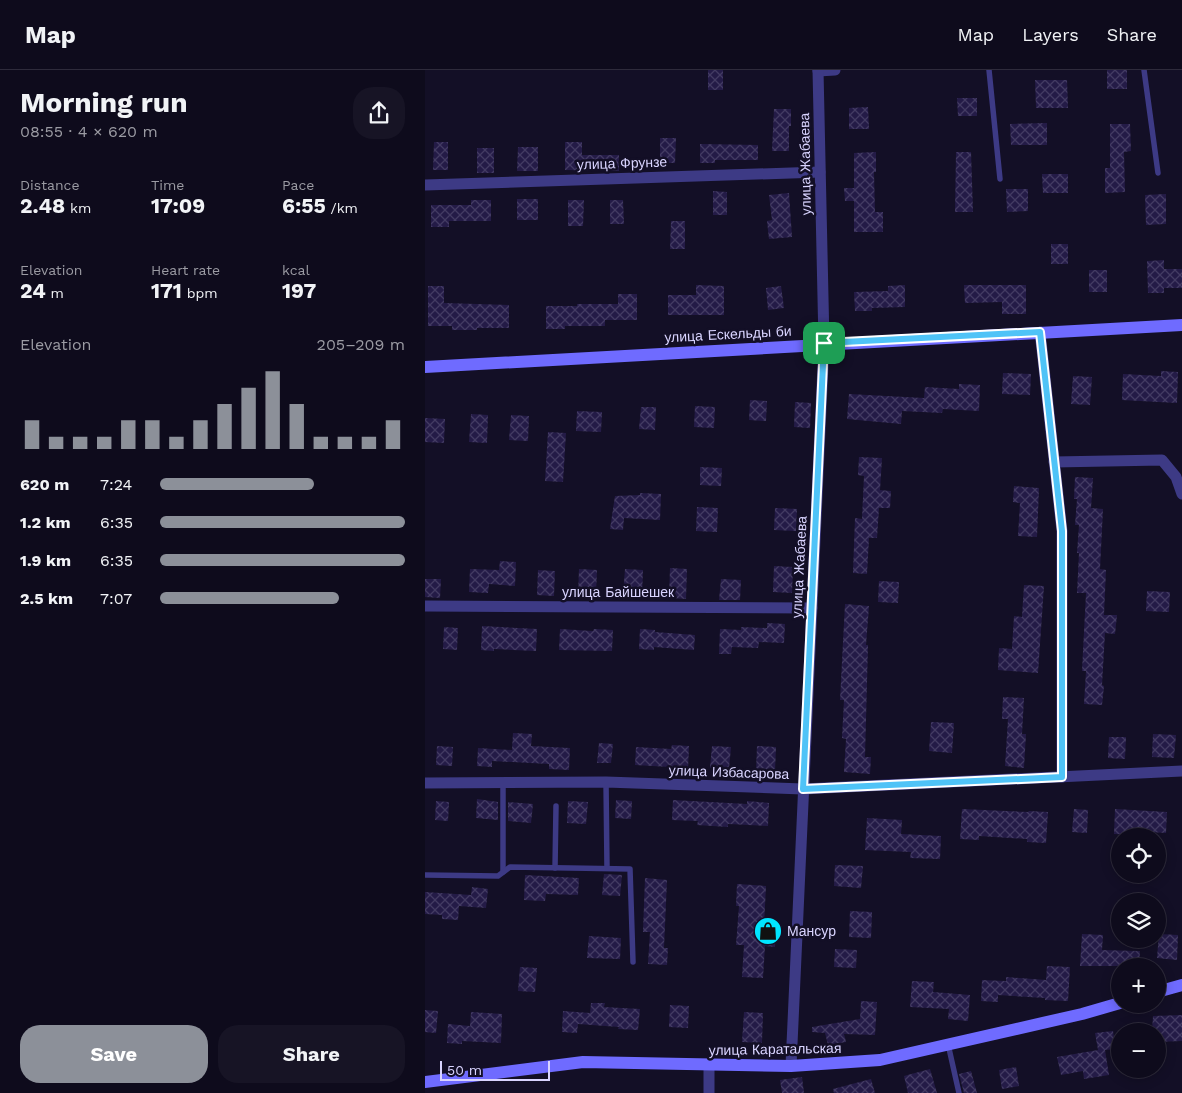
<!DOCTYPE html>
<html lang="en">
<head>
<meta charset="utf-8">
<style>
  body { margin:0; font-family:"Work Sans",sans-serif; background:#171425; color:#f1f3f6; height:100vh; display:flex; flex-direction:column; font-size:19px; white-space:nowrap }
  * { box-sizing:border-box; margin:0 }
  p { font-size:16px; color:#9b9ba3 }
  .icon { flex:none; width:28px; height:28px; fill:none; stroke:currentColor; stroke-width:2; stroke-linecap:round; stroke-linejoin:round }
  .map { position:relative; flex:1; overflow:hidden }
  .sheet { display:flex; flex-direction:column; background:#0e0b1c; width:425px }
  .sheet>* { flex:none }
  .fabs { position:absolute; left:686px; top:758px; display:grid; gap:10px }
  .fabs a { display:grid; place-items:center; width:55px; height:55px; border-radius:50%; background:#0e0b1c; box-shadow:0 2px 12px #0003,0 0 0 1px #2e2b3b; font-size:25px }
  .scale { position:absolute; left:15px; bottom:12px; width:110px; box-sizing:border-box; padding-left:5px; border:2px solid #d9d4ff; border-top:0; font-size:14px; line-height:18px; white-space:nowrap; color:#d9d4ff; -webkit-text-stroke:4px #130f26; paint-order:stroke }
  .pin { position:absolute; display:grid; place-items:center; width:42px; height:42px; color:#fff; margin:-21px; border-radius:10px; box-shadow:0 2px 8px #0006 }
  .round { display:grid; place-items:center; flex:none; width:52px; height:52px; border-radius:20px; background:#171425 }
  .headline { display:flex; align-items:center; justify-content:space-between; height:85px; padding:0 20px }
  h1 { font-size:28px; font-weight:700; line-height:38px }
  .stats { display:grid; grid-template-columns:repeat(3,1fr); gap:8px; height:85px; padding:5px 20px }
  .stats div { display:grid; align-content:center }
  .stats b { font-size:21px; font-weight:700 }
  .stats small { font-size:14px; font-weight:400 }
  .stats p { font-size:14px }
  .chart { height:140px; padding:10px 20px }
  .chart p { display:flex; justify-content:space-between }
  .chart svg { width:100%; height:90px; margin-top:5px; stroke:#8c9099; stroke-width:6 }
  .action { display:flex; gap:10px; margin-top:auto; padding:10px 20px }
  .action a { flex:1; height:58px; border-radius:20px; background:#8c9099; color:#fff; font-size:20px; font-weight:700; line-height:58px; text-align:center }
  .action a+a { background:#171425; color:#f1f3f6 }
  ul { padding:0 20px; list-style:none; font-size:16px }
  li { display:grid; grid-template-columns:80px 60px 1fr; align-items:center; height:38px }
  li i { height:12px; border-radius:6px; background:#8c9099 }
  header { display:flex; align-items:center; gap:30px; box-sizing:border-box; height:70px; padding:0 25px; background:#0e0b1c; border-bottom:1px solid #2e2b3b }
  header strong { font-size:24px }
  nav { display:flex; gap:28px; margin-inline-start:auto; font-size:18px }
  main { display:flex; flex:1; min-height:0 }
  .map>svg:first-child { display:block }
  .building { fill:url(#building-cross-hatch) }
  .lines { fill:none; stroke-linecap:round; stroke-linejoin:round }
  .lane { stroke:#3d3a85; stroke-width:5.5 }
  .street { stroke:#3d3a85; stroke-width:11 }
  .secondary { stroke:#6f6bff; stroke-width:12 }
  .route-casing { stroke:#fff; stroke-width:10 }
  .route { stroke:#4fc3f7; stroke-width:6 }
  .labels { text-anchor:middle; stroke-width:5; stroke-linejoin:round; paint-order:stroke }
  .street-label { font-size:14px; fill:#d9d4ff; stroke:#130f26 }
  .poi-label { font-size:14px; fill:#d9d4ff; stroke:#130f26; text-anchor:start }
</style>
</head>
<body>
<header>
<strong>Map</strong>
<nav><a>Map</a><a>Layers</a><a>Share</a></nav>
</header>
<main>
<section class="sheet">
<div class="headline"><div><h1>Morning run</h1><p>08:55 · 4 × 620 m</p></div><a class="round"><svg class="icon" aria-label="share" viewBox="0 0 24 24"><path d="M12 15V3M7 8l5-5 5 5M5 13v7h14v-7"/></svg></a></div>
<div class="stats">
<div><p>Distance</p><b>2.48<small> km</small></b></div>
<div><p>Time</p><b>17:09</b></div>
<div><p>Pace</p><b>6:55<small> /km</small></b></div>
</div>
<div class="stats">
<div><p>Elevation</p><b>24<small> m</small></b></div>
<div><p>Heart rate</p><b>171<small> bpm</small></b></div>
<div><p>kcal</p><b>197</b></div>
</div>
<div class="chart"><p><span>Elevation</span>205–209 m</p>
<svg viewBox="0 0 160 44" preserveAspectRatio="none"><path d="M5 44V30M15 44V38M25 44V38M35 44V38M45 44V30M55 44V30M65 44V38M75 44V30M85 44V22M95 44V14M105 44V6M115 44V22M125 44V38M135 44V38M145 44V38M155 44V30"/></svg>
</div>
<ul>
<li><b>620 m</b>7:24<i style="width:63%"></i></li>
<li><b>1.2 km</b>6:35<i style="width:100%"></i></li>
<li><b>1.9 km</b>6:35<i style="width:100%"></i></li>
<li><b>2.5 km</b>7:07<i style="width:73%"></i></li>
</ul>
<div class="action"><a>Save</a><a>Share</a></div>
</section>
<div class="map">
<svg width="757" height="1023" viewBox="0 0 757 1023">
  <defs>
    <pattern id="building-cross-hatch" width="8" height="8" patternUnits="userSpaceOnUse" patternTransform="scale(1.25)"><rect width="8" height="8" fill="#241b47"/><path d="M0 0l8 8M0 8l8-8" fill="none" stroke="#433b63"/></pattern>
  </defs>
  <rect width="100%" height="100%" fill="#130f26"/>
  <g class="building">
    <rect x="283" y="0" width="15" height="20"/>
    <rect x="682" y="0" width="20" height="19"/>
    <path d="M610,10H642L643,38H611Z"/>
    <path d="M532,28H552V46H533Z"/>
    <path d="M443,37L444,59H424V38Z"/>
    <path d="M349,39H366V56H364V81H347Z"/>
    <path d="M622,53V75H586L585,54Z"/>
    <path d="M685,54H705L706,81L699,82L700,122L680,123V98H685Z"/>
    <path d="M235,68H251L250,93H235Z"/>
    <path d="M9,72H23V100H8Z"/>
    <path d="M140,72H157V85H194V101L140,100Z"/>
    <path d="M275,74L333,75V90H290V93H275Z"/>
    <path d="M93,77H113V101H92Z"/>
    <rect x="52" y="78" width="17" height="25"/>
    <path d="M451,82V102H449L450,142H458V162H429V131H420L419,118H429V83Z"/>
    <path d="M531,82H546L548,142H530Z"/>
    <path d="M617,104H643V123H618Z"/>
    <path d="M581,119H603V141L582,142Z"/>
    <path d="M288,121L302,122V145H288Z"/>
    <path d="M364,123L367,167L344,169L342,151L347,150L344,125Z"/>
    <path d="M741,124V154L721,155L720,125Z"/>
    <rect x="92" y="129" width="21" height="21"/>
    <path d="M46,130H66V151H24V157H6V135H46Z"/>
    <path d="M143,130H159L158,156H143Z"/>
    <path d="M185,130H198L199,154H185Z"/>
    <path d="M246,151H260V179H245Z"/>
    <rect x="626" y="174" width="17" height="20"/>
    <path d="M739,190V199H757V218H739V223H723L722,191Z"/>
    <rect x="664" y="200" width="18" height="22"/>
    <path d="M271,215L299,216V245H243V225H271Z"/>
    <path d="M480,215V237L447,238V241H430L429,222L463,221V216Z"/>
    <path d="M539,215H601V244H577V232L540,233Z"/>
    <path d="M3,216H19V233L84,235V258H52V260H27V256H3Z"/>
    <path d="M356,216L359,238L343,240L341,218Z"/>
    <path d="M193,224H212V250H180V256H140V259H121V236H152V234H193Z"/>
    <path d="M736,301L753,302L752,333L697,330L698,304L736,306Z"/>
    <path d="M578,303L606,304L605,325L577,324Z"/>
    <path d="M648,306L667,307L665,335L646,334Z"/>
    <path d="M534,314L555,315L554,341L518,339L517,343L477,341L476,354L422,349L424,324L499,328L500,317L534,319Z"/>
    <path d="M325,330L342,331L341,351L324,350Z"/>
    <path d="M370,332L386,333L385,358L369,357Z"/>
    <path d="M270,336L290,337L289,358L269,357Z"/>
    <path d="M216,337H231L230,360L214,359Z"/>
    <path d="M152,341L177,342L176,362L151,361Z"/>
    <path d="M46,344L63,345L62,373L44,372Z"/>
    <path d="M86,345L104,346L103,371L84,370Z"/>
    <path d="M0,348L20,349L19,373L0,372Z"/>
    <path d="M123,362L141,363L138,412L120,411Z"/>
    <path d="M434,387L457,388L455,420L466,421L465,438H454L452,468H444L442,504L428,503L430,448L437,449L439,406L433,405Z"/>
    <path d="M275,397L297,398L296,416L275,415Z"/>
    <path d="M650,407L668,408L666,438L678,439L675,499L681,500L679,545H692L690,564L680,563L677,615L679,616L677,635L659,634L661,601H657L661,523H652L654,483H652L654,455H650L652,429H649Z"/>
    <path d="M589,416L614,418L612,467L593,466L595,433L588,432Z"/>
    <path d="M215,423L236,424L235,450L199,448L198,460L185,459L190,426L215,425Z"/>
    <path d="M272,437L293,438L292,462L271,461Z"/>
    <path d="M350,438L372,439L371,461L349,460Z"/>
    <path d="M75,491L91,492L90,516L64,514L63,523L44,522L45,499L74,500Z"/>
    <path d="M349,496L368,497L367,523L348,522Z"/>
    <path d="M245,498L262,499L261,529L244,528Z"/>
    <path d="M154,499L172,500L171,525H153Z"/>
    <path d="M200,499L218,500L217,526L198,525Z"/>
    <path d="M113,500L130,501L129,526L112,525Z"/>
    <path d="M0,509H16L15,528L0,527Z"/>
    <path d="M296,509L316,510L315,530H294Z"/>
    <path d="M454,511L474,512L473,533L453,532Z"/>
    <path d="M599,515L619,516L613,603L573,600L574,578L587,579L589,546L597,547Z"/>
    <path d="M722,521L745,522L744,542L721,541Z"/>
    <path d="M420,534L444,536L441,575H443L440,687H446L445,704L419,702L421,669L417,668L419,630H415Z"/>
    <path d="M342,553L360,554L359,573L334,572L333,578L307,577L306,584H294L295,559L316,560V557L342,558Z"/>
    <path d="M57,556L112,559L111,581L69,579V581L56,580Z"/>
    <path d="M19,557L33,558L32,580L18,579Z"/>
    <path d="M135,559L168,561L169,559L188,560L187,581L134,580Z"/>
    <path d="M215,559L230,560V562L270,565L269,580L229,577V580L214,579Z"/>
    <path d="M578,627L599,628L597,664H601L599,698L580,696L583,649H577Z"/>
    <path d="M506,652L529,653L527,683L504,681Z"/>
    <path d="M88,663L107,664L106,676L145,678L144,700L124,699V694L67,691V697L52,696L53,678L87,680Z"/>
    <path d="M728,664L751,665L749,688L727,687Z"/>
    <path d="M684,667H701L700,689L683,688Z"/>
    <path d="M174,673L188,674L186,693H172Z"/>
    <path d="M247,675L264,676L263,700L245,699V697L210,695L211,677L246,679Z"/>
    <path d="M12,676L28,677L27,696L11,695Z"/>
    <path d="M287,676L306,677L304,699L285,698Z"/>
    <path d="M332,676L351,677L350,702L331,701Z"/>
    <path d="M52,729L73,732V750L51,748Z"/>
    <path d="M191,730L207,731L206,749L190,748Z"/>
    <path d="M248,730L322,734V731L344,733L343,756L303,754V757L272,755L273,751L247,750Z"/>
    <path d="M11,731L24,732L23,751L10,750Z"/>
    <path d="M143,731L163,732L161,754L142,753Z"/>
    <path d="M83,732L108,734L106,753L83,751Z"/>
    <path d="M537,739L603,742L604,741L623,742L621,773L602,772V769L554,766V770L535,769Z"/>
    <path d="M649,739L663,740L662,763L647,762Z"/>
    <path d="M690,739L742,742L741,763L708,761V765L689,764Z"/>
    <path d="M442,748L477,750L476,764L516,766L515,789L485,788L486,782L440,780Z"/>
    <path d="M410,795L438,796L436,818L409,816Z"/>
    <path d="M179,804L197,805L195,826L177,825Z"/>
    <path d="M100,805L154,808L153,825L121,824L120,831L99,830Z"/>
    <path d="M220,808L242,810L239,878H243L242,895L223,894L225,862H218Z"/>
    <path d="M312,814L341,816L339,856L351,857L350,877L340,876L338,908L317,907L319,875H311L314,836H311Z"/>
    <path d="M47,817L63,819L61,838L34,836L33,850L17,849V845L0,844V822L46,825Z"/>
    <path d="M425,841L447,842L446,868L424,867Z"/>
    <path d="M657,864L678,865L677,880L715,881L714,896H655Z"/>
    <path d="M734,864L753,865L752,890L732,888Z"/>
    <path d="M164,866L196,868L195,889L162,888Z"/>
    <path d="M410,879L432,880L431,898L409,897Z"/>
    <path d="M622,896L645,897L643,931L620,930V928L573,925V932L556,931L557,910L581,911V907L621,910Z"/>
    <path d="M95,897L112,898L110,922L93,921Z"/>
    <path d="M487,911L509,912L508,922L545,925L543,951L523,949L524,939L485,937Z"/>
    <path d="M436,931L452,932L450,965L419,964L421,972L403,975L400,963L387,962V957L435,949Z"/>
    <path d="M166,933H180L179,937L215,939L213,960L193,959L194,957L153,954L152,963L137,962L138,941L165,943Z"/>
    <path d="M245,935L264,936L263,958L244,957Z"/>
    <path d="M0,940L13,941L11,963L0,962Z"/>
    <path d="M46,942L77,944L76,973L37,971V974L22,973L23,954L45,956Z"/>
    <path d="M319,942L338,943L337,973L317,972Z"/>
    <path d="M757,945V971L732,972V961H727L728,946Z"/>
    <path d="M688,961L691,979L680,980L684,1005L659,1009L658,1001L636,1005L632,987L673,980L670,963Z"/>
    <path d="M591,997L594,1016L577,1019L574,1000Z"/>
    <path d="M505,999L512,1023H483L479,1006Z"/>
    <path d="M546,1001L552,1023H539L534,1004Z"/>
    <path d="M377,1007L379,1023H357L355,1010Z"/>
    <path d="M446,1009L450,1023H409L408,1019Z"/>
  </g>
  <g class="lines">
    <g class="lane">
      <path d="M564,0L575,109"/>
      <path d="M719,0L733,103"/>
      <path d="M181,712L182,798"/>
      <path d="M78,713V802"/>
      <path d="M130,798L131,736"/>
      <path d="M0,805L73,806L85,797L205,799L208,892"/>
      <path d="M523,974L534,1023"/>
    </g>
    <g class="street">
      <path d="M393,1L410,0"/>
      <path d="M0,115L395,102"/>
      <path d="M615,262L637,461V707"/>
      <path d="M629,392L737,390L751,407L757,424"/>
      <path d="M0,536L387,538"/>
      <path d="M0,713L181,712L378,719L757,701"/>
      <path d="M366,996L399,273L393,0"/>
      <path d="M284,1023V996"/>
    </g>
    <g class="secondary">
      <path d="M0,297L757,255"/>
      <path d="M732,922L757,915"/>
      <path d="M0,1012L158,992L366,996L455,990L657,944L695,933"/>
    </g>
  </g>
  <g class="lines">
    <defs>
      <path id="route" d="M615,262L637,461V707L378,719L399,273Z"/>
    </defs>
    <use href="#route" class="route-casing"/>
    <use href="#route" class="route"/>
  </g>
  <defs>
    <symbol id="shop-disc" viewBox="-11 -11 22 22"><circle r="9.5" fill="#00e5ff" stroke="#130f26"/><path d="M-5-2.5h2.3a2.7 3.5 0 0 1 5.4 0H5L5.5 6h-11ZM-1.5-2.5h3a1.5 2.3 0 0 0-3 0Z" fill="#111"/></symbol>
  </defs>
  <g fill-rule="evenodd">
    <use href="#shop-disc" x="327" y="845" width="32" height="32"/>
  </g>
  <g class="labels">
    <g class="street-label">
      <text transform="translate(197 93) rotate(-2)" y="5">улица Фрунзе</text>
      <text transform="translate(380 94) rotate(-91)" y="5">улица Жабаева</text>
      <text transform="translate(303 264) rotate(-3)" y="5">улица Ескельды би</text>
      <text transform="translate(374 497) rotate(-87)" y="5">улица Жабаева</text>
      <text x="193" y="527">улица Байшешек</text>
      <text transform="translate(304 702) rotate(2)" y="5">улица Избасарова</text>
      <text transform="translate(350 979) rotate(-1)" y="5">улица Каратальская</text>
    </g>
    <g class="poi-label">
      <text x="362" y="866">Мансур</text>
    </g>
  </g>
</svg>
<div class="fabs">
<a><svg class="icon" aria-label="locate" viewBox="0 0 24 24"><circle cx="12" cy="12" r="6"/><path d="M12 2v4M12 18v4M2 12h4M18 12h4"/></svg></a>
<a><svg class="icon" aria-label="layers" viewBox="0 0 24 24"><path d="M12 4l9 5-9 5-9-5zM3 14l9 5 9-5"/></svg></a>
<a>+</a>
<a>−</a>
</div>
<div class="scale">50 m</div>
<div class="pin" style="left:399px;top:273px;background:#1e9e55"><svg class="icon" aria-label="arrive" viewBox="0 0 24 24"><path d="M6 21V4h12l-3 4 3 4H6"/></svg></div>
</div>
</main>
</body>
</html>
